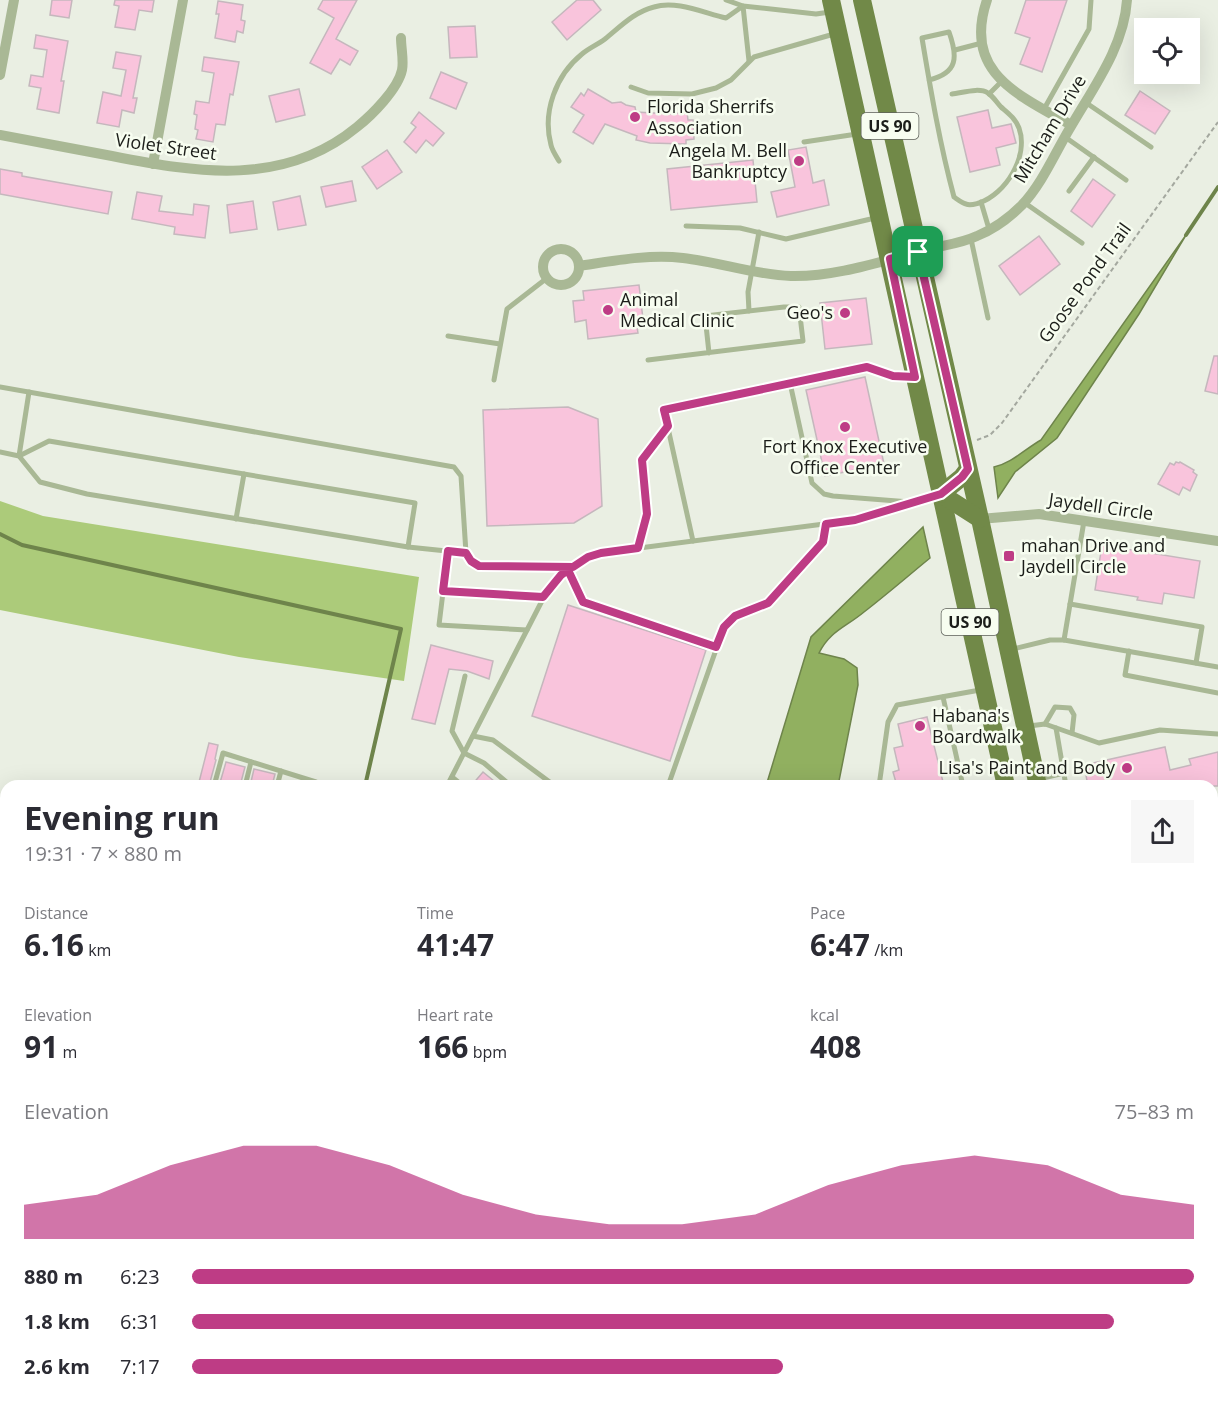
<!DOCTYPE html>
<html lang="en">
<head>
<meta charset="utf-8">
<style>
  body { margin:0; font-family:"Open Sans",sans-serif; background:#f7f7f7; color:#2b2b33; height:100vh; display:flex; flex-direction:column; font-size:22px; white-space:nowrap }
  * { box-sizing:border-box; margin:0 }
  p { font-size:20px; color:#7c7c81 }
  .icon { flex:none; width:33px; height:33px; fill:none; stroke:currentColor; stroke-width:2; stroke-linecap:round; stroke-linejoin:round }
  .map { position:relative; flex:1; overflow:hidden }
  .sheet { position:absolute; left:0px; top:780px; width:1218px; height:622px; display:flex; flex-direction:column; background:#fff; border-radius:18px 18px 0 0; box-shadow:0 6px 24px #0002 }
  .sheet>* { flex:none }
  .tools { position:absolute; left:1134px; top:18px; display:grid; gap:12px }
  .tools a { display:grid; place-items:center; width:66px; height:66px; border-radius:0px; background:#fff; box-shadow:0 6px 24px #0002; font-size:30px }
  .pin { position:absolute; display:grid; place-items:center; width:51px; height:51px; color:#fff; margin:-26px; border-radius:12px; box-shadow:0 3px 9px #0006 }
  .round { display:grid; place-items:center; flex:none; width:63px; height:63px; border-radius:0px; background:#f7f7f7 }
  .headline { display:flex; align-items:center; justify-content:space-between; height:102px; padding:0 24px }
  h1 { font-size:33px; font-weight:700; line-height:45px }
  .metrics { display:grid; grid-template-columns:repeat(3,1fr); gap:9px; height:102px; padding:6px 24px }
  .metrics div { display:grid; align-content:center }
  .metrics b { font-size:30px; font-weight:700 }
  .metrics small { font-size:16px; font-weight:400 }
  .metrics p { font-size:16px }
  .chart { height:168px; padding:12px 24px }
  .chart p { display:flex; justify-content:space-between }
  .chart svg { width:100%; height:108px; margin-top:6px; fill:#be3c85; opacity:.7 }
  ul { padding:0 24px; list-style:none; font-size:20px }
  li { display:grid; grid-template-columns:96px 72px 1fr; align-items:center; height:45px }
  li i { height:15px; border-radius:8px; background:#be3c85 }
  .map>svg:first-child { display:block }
  .forest { fill:#accb7a }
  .water { fill:#91b060; stroke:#6e844b; stroke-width:1.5 }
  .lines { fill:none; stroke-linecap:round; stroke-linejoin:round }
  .stream { stroke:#6e844b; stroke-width:4 }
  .building { fill:#f9c4dc; stroke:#c5b7bd; stroke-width:1.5 }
  .path { stroke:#a4a89f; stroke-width:2; stroke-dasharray:4.5 3; stroke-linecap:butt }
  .service { stroke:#a9b895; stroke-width:5 }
  .minor { stroke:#a9b895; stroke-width:10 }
  .primary { stroke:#718948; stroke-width:18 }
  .route-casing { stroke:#fff; stroke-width:12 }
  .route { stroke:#be3c85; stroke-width:8 }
  .poi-dot { fill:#be3c85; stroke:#f7fdf0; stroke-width:2 }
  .labels { text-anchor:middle; stroke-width:5; stroke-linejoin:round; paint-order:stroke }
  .shield { fill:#f7fdf0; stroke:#5d605a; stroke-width:1.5 }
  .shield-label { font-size:16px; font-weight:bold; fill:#1b1d19 }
  .poi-label { font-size:18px; fill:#1b1d19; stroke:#f7fdf0; text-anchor:start }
  .street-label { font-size:18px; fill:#1b1d19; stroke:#f7fdf0 }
</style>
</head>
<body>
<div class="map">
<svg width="1218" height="1402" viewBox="0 0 1218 1402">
  <rect width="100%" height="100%" fill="#eaefe3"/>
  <path class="forest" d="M0,501L43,516L419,577L404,681L239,657L0,610Z"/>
  <g class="water">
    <path d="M1186,235L1139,314L1057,438L1015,472L998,498L994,467C1012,463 1025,449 1041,440Z"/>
    <path d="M923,527L930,558C908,576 886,595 864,612C846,627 830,631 819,653L844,659L857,668L858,685L838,786H766L811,637Z"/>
    <path d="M394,1397V1396L486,1397L480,1402H393Z"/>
  </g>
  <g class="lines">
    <g class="stream">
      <path d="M1186,235L1218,187"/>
      <path d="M0,534L22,545L401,629L365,786"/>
    </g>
  </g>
  <g class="building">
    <path d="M52,0H72L69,18L50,15Z"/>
    <path d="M115,0H154L152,12L139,10L135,30L115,27L119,6L114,5Z"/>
    <path d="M323,0H357L336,39L358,51L350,65L340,59L331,74L310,63L334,18L318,9Z"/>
    <path d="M577,0H593L601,10L567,40L552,22Z"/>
    <path d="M1026,0H1067L1042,72L1020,64L1030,38L1015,33Z"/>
    <path d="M218,1L243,5L241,20L245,21L243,33L237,31L235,42L215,38L219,14H216Z"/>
    <path d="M475,26L477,57L450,58L448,27Z"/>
    <path d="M36,35L68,41L61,81H64L59,113L37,109L41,88L29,86L31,75L43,77L47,50L34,48Z"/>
    <path d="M116,52L141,56L133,98H137L134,113L122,110L119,127L97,123L103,92L121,96L126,70L113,68Z"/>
    <path d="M204,57L239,62L233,95L230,94L225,125L216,124L213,142L196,139L198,130L195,129L197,115L194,114L196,101L209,103L214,73L202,71Z"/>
    <path d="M441,72L467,83L456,109L430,98Z"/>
    <path d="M299,89L305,115L276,122L269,96Z"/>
    <path d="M588,89L612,103L621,102L626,105L635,107L636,112L671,114L687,112L688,120H693L694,139L686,140V144L650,143L636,140L637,136L605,124L593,144L573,132L584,115L571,107L581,93L584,96Z"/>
    <path d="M1140,91L1170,111L1155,134L1125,115Z"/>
    <path d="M988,110L992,128L1011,124L1016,143L996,148L1000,165L970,172L957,117Z"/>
    <path d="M419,112L444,133L433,146L426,140L416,153L404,142L416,127L411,123Z"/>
    <path d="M806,147L813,183L824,180L829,205L777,217L771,192L795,187L788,150Z"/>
    <path d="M387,150L402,172L377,189L362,167Z"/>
    <path d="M753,160L757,202L671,210L667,169Z"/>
    <path d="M0,169L22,173V176L112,192L108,214L0,194Z"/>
    <path d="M1093,179L1115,195L1092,227L1071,211Z"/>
    <path d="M352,181L356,201L326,207L321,187Z"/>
    <path d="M137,192L162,196L159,211L193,215L194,204L209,206L205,238L174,234L175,227L132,219Z"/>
    <path d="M300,196L306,225L278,230L273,202Z"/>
    <path d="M253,201L257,229L230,233L227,205Z"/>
    <path d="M1039,236L1060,264L1020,295L999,266Z"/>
    <path d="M639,285L643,319L636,320L638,333L588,339L586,320L575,322L573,301L584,300L583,291Z"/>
    <path d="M866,298L872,344L825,349L820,303Z"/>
    <path d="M1214,356H1218V394L1205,391Z"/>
    <path d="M865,377L884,464L825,476L806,390Z"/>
    <path d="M568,407L598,419L602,506L574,523L487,526L483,410Z"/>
    <path d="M1176,462L1179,463L1180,462L1194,470L1193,472L1197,475L1190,491L1183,487L1179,495L1158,484L1170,463L1174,465Z"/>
    <path d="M1102,545L1200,561L1194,598L1164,593L1162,604L1137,600L1138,597L1095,590Z"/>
    <path d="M568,605L706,650L670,761L532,716Z"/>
    <path d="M431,645L493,661L489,679L467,671L449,669L435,724L412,719Z"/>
    <path d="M927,717L944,786H897L893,772L899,770L894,748L903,746L898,724Z"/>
    <path d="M209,743L218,745L215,759L216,760L209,786H198Z"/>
    <path d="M1165,747L1170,770L1191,765L1189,759L1218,752V786H1088L1084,765Z"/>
    <path d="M226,762L245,767L240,786H219Z"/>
    <path d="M254,769L275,774L272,786H250Z"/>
    <path d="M483,772L500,786H471Z"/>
  </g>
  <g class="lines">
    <path class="path" d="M977,440L990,435L1002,423L1218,122"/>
    <g class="service">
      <path d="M726,0L743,6L749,61"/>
      <path d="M955,50L982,43"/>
      <path d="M929,80C958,73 958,57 949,32L922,38C931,92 940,145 954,197C957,199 962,203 966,204C970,206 975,204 979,203C1006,194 1029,156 1019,128C1015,118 1008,113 1001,107C997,103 993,96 988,93C979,87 962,93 952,94"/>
      <path d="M631,87L648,93L692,94L716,88L731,80L754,57L834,34"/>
      <path d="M989,94L1001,82"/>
      <path d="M1085,102L1151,147"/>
      <path d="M1044,109L1089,29L1091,0"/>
      <path d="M1065,137L1126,180"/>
      <path d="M804,142L857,134"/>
      <path d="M559,161C556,156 552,150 551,145C542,112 556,75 582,54C589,48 597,45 605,39C620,27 634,12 654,7C676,0 704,13 726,18L743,6L816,14L830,12"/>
      <path d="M1069,191L1094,157"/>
      <path d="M981,202L989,229"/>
      <path d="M1025,203L1082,243"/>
      <path d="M686,226L740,228L786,239L875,218"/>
      <path d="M971,239L988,318"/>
      <path d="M749,311L748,292L759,232"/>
      <path d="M448,336L500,344"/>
      <path d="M648,360L803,341L799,307H784L705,316L709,353"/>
      <path d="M494,380L507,309L547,278"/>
      <path d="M790,383L812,483L824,494L833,496L910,502"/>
      <path d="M0,387L454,467L461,476L466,553C471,562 476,565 486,566L573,567"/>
      <path d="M0,452L19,456L40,482L87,494L408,547L466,553"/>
      <path d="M19,456L49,441L415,503L408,547"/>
      <path d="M19,456L29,392"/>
      <path d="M236,519L244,474"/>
      <path d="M693,541L664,410L866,367L893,376L913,377"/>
      <path d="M638,548L647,514L642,460L668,427"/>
      <path d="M448,551L439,625L527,630"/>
      <path d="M568,570L583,601L716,647"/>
      <path d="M443,591L543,597"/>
      <path d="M1070,604L1202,627L1196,663"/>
      <path d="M1064,640L1084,521"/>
      <path d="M1013,649L1050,640H1064L1218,667"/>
      <path d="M1129,651L1125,675L1218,693"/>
      <path d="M465,676L452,731L464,753L484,763L511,786"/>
      <path d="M943,697L963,786"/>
      <path d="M1045,724L1055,707L1070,708L1074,715L1072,733"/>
      <path d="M1029,726L1045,724L1099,743L1160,730L1218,734"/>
      <path d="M1056,728L1066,786"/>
      <path d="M473,736L493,740L555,786"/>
      <path d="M452,777L463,786"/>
      <path d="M1039,779L1064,773"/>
      <path d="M214,786L223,753L316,782V786"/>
      <path d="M245,786L251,762"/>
      <path d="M277,786L281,771"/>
      <path d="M447,786L546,593C562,574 577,561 601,553L855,520L937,496"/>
      <path d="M668,786L724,627L735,616L768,603L823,542L826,524"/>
      <path d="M879,786L888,722L897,705L980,690"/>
      <path d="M1212,906L1218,907"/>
      <path d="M1212,944L1218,945"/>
      <path d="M0,980L6,987"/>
      <path d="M0,1162L6,1163"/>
      <path d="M1212,1179L1218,1185"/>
      <path d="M1212,1199L1218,1200"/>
      <path d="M1214,1229L1218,1208"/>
      <path d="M943,1396L973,1401L974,1396"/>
      <path d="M1022,1396L1023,1402"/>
      <path d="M1111,1396L1113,1402"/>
      <path d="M1182,1396L1197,1402"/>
      <path d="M717,1402L720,1396"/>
      <path d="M881,1402L882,1396"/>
    </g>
    <g class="minor">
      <path d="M987,0C962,73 1019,95 1071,125"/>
      <path d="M0,75L14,0"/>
      <path d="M0,135C37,142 75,149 112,156C198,173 284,187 357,127C372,115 398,89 402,70C404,61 401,48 401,38"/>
      <path d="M153,164L183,0"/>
      <circle cx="561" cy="267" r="18"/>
      <path d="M579,266C613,261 648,254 683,258C719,262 755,275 791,276C838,277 884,260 929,249C946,245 962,243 977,236C994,229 1009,218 1022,205C1042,184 1055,153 1070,128C1093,88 1124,47 1127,0"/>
      <path d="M980,519L1039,514L1218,541"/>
      <path d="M776,1396L808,1402"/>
      <path d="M581,1402L582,1396"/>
    </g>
    <g class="primary">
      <path d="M831,0L1006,786"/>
      <path d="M862,0L980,519L1038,786"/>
      <path d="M941,494L980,519"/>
      <path d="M941,494L962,477L968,469"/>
      <path d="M1212,1231L1218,1232"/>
      <path d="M1212,1271L1218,1269"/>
      <path d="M0,1293L6,1294"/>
      <path d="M0,1321L6,1322"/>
      <path d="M1140,1396L1141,1402"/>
      <path d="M1172,1396L1174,1402"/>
    </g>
  </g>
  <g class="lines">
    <defs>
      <path id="route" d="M918,252L968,469L962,477L941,494L855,520L826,524L823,542L768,603L735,616L724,627L716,647L583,602L568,570L561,575L543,597L443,591L448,551L466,553L471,561L479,566L573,567L588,557L601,553L638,548L647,514L642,460L668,426L664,410L867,367L893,376L915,377L890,259Z"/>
    </defs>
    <use href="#route" class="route-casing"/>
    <use href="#route" class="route"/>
  </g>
  <g class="poi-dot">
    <circle cx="635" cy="117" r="6"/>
    <circle cx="799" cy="161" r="6"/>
    <circle cx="608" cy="310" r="6"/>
    <circle cx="845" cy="313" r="6"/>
    <circle cx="845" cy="427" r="6"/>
    <rect x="1003" y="550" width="12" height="12" rx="3"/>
    <circle cx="920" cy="726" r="6"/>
    <circle cx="1127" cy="768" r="6"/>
  </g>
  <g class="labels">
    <g class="shield">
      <rect x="861.5" y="113" width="57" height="26" rx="4.5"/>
      <rect x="941.5" y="609" width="57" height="26" rx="4.5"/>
    </g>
    <g class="shield-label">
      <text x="890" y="132">US 90</text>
      <text x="970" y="628">US 90</text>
    </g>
    <g class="poi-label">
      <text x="647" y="113">Florida Sherrifs<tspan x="647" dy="21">Association</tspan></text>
      <text x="787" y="157" text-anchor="end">Angela M. Bell<tspan x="787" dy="21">Bankruptcy</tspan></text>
      <text x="620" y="306">Animal<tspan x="620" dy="21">Medical Clinic</tspan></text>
      <text x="833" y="319" text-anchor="end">Geo's</text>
      <text x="845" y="453" text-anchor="middle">Fort Knox Executive<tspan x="845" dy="21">Office Center</tspan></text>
      <text x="1021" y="552">mahan Drive and<tspan x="1021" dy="21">Jaydell Circle</tspan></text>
      <text x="932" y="722">Habana's<tspan x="932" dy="21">Boardwalk</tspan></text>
      <text x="1115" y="774" text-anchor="end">Lisa's Paint and Body</text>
    </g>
    <g class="street-label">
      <text transform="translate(1050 129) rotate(-59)" y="6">Mitcham Drive</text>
      <text transform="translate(166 147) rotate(8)" y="6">Violet Street</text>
      <text transform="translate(1085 283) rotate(-54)" y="6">Goose Pond Trail</text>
      <text transform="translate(1101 507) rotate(8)" y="6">Jaydell Circle</text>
    </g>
  </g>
</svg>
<div class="tools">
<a><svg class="icon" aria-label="locate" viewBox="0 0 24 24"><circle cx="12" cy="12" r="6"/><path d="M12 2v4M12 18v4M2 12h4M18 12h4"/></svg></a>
</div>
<div class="pin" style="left:918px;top:252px;background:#1e9e55"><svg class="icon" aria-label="arrive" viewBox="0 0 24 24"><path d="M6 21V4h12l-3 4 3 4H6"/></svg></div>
<section class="sheet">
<div class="headline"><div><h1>Evening run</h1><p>19:31 · 7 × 880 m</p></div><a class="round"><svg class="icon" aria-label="share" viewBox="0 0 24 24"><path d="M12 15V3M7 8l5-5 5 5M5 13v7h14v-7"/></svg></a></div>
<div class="metrics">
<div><p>Distance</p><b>6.16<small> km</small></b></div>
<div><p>Time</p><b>41:47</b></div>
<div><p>Pace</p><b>6:47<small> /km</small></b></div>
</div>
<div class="metrics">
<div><p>Elevation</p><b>91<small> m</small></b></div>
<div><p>Heart rate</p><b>166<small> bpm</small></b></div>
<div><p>kcal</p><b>408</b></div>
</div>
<div class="chart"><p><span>Elevation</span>75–83 m</p>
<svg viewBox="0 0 160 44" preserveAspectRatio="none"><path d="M0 44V30L10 26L20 14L30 6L40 6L50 14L60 26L70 34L80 38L90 38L100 34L110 22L120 14L130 10L140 14L150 26L160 30V44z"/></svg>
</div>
<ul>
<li><b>880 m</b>6:23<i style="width:100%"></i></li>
<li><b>1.8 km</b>6:31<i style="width:92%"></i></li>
<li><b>2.6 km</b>7:17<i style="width:59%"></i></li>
</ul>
</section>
</div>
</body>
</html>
